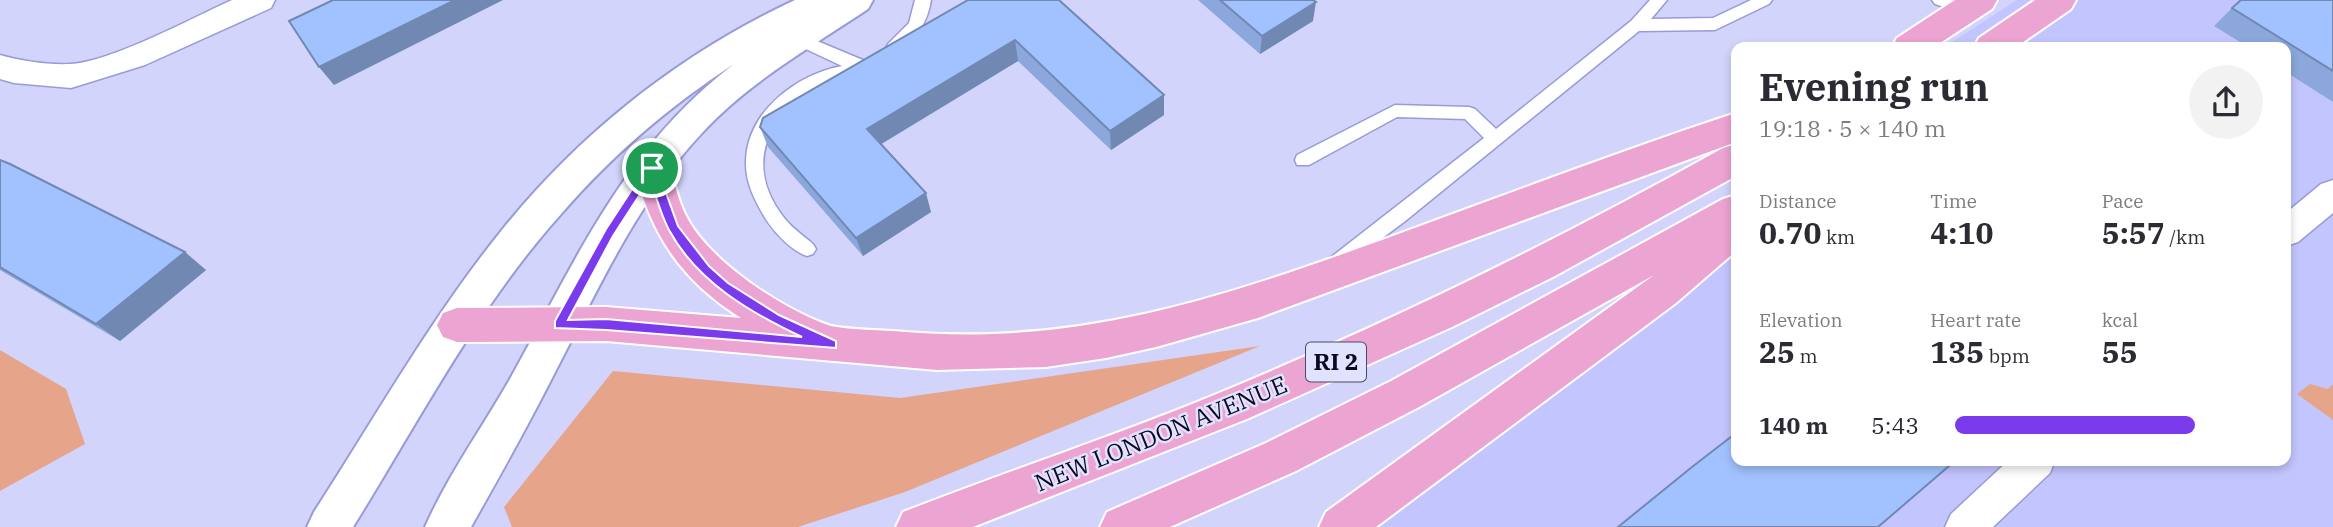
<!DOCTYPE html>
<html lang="en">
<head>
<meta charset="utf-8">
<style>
  body { margin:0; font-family:"IBM Plex Serif",serif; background:#f2f2f3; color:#2b2b33; height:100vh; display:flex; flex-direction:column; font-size:26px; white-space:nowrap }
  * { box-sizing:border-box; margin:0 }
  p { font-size:23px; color:#7c7c81 }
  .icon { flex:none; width:38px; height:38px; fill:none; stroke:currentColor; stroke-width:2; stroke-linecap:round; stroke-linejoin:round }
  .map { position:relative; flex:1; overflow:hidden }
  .drawer { position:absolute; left:1731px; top:42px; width:560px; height:424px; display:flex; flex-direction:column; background:#fff; border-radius:14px; box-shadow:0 4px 10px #0003 }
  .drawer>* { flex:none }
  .pin { position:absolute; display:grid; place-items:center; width:60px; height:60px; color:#fff; margin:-30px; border:4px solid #fff; border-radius:50%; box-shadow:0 2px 7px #0007 }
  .round { display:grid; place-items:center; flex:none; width:74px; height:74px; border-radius:37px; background:#f2f2f3 }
  .headline { display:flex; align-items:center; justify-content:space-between; height:119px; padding:0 28px }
  h1 { font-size:38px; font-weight:700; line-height:52px }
  .figures { display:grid; grid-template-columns:repeat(3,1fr); gap:10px; height:119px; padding:7px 28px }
  .figures div { display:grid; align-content:center }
  .figures b { font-size:30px; font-weight:700 }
  .figures small { font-size:19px; font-weight:400 }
  .figures p { font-size:19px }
  ul { padding:0 28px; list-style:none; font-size:23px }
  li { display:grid; grid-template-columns:112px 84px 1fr; align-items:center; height:52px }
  li i { height:18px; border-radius:9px; background:#7c3aed }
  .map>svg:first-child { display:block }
  .built { fill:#c3c5fe }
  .green { fill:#e6a58b }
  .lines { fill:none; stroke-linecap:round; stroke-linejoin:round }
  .service-casing { stroke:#999ad8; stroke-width:3 }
  .minor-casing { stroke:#999ad8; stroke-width:3 }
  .tertiary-casing { stroke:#999ad8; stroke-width:4 }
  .primary-casing { stroke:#fff; stroke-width:4 }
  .service { fill:#fff; fill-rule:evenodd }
  .minor { fill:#fff; fill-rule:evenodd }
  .tertiary { fill:#fff; fill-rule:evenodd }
  .primary { fill:#eca4d3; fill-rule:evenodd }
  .wall { fill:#8ba7db }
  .shaded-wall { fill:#7188b2 }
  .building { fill:#a2c2ff; stroke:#7188b2; stroke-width:2 }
  .route { fill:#7c3aed; stroke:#fff; stroke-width:2; fill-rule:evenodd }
  .labels { text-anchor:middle; stroke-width:5; stroke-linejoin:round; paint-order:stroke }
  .shield { fill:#e1e2fd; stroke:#4a4a62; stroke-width:2 }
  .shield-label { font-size:23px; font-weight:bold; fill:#0a091f }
  .street-label { font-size:24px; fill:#0a091f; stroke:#e1e2fd }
</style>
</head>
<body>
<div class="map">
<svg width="2333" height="527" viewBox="0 0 2333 527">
  <rect width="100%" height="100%" fill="#d2d4fb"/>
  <path class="built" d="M2017,0H2333V527H1353L1736,241V460H2286V47H1944Z"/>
  <g class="green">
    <path d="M1260,346L905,492L798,527H512L504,507L613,371L900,398Z"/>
    <path d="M0,350L66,389L85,444L0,491Z"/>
    <path d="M2310,384L2328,389L2333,384V420L2297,394Z"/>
  </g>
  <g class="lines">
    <defs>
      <g id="service">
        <path d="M915,0H931C928,22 916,38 900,52H888L886,48L888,44L909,23Z"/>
        <path d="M1650,0H1667L1651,19L1713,18L1751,0H1772L1769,4L1715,30L1639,31L1404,222L1342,268L1336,270L1330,268L1327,263L1330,258L1484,138L1465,119L1397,117L1309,165H1297L1295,160L1297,155L1395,105L1469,107L1475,109L1496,129L1631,21Z"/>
        <path d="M1932,0H1957L1972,5L1975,9L1967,15L1935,4Z"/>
        <path d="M798,33L870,63L872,67C863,80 837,76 823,83C767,113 742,165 785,219C793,229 804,236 813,244L816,249L813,254L807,256C792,251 776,234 767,221C756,203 745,183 746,161C747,111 798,74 842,66L793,43L790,39Z"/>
      </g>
      <g id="minor">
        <path d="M232,0H275L271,8L145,65L71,88L14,83L0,79V55C21,61 48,65 70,64C111,62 192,18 232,0Z"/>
        <path d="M2333,180V213L2298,242L2286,246V213L2321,184Z"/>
        <path d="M2009,460H2055L2050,473L1993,527H1945L1951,514Z"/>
      </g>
      <path id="tertiary" d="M795,0H873L868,9C811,47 749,82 702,133C635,204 595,296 550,382C525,431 498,479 471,527H425C448,475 482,428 510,379C575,262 624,147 734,64C670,106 612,155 562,213C478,306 419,421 353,527H307L314,512C375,418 431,318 502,230C581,132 681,53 795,0Z"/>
      <g id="primary">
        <path d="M1955,0H1997L1992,9L1934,47H1892L1897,38Z"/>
        <path d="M2035,0H2076L2071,9L2016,47H1974L1979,38Z"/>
        <path d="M1736,113V142L1258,318L1156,347L1106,358L1046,367L937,370L606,341L457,342L443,337L437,325L443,313L457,308L606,307L741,318C681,280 652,236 634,168L639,158L652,153L665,158C674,175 676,196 685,214C707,260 782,309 828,325C842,330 888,330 905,332C1080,346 1221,298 1382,240C1500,197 1617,152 1736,113Z"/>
        <path d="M1736,144V176L1553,277L1452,327L1247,419L973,527H896L903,512C1008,471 1115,436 1219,393C1393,321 1560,239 1723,148Z"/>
        <path d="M1736,195V251L1676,303L1376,527H1319L1326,512L1654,275L1419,407L1296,471L1170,527H1100L1107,512L1266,443L1391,381L1723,199Z"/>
      </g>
    </defs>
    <use href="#service" class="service-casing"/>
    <use href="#minor" class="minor-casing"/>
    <use href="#tertiary" class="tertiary-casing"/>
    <use href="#primary" class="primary-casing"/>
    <use href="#service" class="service"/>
    <use href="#minor" class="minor"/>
    <use href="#tertiary" class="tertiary"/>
    <use href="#primary" class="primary"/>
  </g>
  <g class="wall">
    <path d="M968,0L1164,115L1111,150L1018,61L881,144L931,212L863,256L768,147L760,127Z"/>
    <path d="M1198,0H1313V21L1260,54Z"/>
    <path d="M2333,0V102L2286,72V47H2248L2214,26L2232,8Z"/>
    <path d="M0,160L206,270L120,341L0,270Z"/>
  </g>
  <g class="shaded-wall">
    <path d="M455,0H503L334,85L319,67Z"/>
    <path d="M1316,2L1313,21L1260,54L1262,36Z"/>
    <path d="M1015,40L1018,61L873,149L867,129Z"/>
    <path d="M1164,95V115L1111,150L1110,131Z"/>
    <path d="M926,193L931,212L863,256L856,238Z"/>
    <path d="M185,252L206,270L120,341L96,324Z"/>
  </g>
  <g class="building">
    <path d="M333,0H455L319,67L289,21Z"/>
    <path d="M968,0H1059L1164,95L1110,131L1015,40L867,129L926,193L856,238L760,127L763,118Z"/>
    <path d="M1220,0H1313L1316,2L1262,36Z"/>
    <path d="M2241,0H2333V71L2232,8Z"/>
    <path d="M0,160L10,164L185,252L96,324L0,267Z"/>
    <path d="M1736,433V460H1956L1878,527H1618L1692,467Z"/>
  </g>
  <path class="route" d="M652,164L657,168L678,226L709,266L728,283L779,315L836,341V348L606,330L555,328V321L606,229L648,165ZM650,179C656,196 661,215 669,230C697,282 751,313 802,337L606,319L568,320L613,236Z"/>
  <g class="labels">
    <rect class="shield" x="1306" y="342.5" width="60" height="39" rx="5"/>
    <g class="shield-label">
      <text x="1336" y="370">RI 2</text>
    </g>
    <g class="street-label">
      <text transform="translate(1161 434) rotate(-22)" y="8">NEW LONDON AVENUE</text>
    </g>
  </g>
</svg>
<div class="pin" style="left:652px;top:168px;background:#1e9e55"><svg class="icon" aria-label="arrive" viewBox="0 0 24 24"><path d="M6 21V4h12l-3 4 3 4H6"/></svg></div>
<section class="drawer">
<div class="headline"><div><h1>Evening run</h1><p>19:18 · 5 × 140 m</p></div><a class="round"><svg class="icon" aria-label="share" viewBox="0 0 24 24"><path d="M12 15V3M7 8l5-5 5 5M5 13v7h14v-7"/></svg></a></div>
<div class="figures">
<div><p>Distance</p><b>0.70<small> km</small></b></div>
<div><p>Time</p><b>4:10</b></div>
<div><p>Pace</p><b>5:57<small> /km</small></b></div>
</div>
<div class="figures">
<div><p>Elevation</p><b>25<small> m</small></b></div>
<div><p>Heart rate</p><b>135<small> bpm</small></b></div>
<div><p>kcal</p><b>55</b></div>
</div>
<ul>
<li><b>140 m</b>5:43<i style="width:78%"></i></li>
</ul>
</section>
</div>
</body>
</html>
